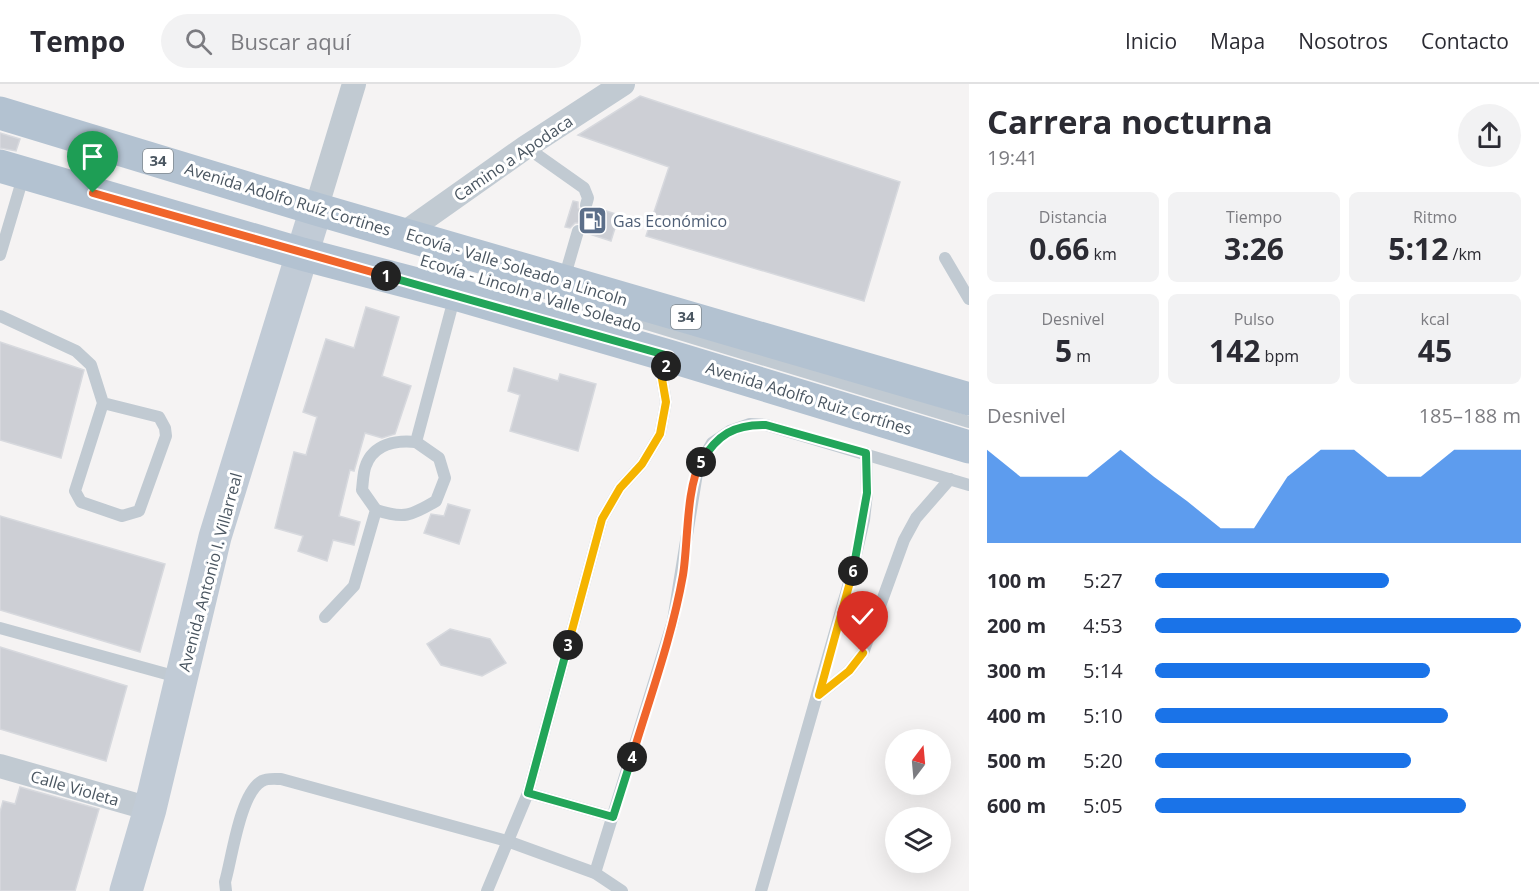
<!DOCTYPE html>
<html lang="es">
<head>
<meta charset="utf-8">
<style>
  body { margin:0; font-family:"Open Sans",sans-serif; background:#f2f2f3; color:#2b2b33; height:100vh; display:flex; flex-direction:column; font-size:22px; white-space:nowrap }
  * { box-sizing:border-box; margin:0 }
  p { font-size:20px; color:#7c7c81 }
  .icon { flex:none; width:33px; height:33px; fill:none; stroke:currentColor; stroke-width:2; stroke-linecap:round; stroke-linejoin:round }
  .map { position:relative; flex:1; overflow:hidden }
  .panel { display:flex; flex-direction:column; background:#fff; width:570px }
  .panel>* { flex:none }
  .needle { width:39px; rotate:16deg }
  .fabs { position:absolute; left:885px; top:645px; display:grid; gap:12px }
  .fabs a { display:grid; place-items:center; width:66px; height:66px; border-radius:50%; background:#fff; box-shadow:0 6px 24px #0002; font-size:30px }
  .pin { position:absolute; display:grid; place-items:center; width:51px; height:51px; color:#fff; margin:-62px -26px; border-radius:50% 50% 50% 0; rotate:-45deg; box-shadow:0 0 6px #0007 }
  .pin .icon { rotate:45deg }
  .km { position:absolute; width:30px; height:30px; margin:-15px; border-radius:50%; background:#222; color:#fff; font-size:16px; line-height:30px; text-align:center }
  .round { display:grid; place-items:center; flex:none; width:63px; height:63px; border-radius:32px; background:#f2f2f3 }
  .headline { display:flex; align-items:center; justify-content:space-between; height:102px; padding:0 18px }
  h1 { font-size:33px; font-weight:700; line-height:45px }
  .stats { display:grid; grid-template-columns:repeat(3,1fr); gap:9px; height:102px; padding:6px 18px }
  .stats div { display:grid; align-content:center; border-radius:9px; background:#f2f2f3; text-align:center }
  .stats b { font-size:30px; font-weight:700 }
  .stats small { font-size:16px; font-weight:400 }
  .stats p { font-size:16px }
  .chart { height:168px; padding:12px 18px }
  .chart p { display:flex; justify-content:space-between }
  .chart svg { width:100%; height:108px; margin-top:6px; fill:#1a73e8; opacity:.7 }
  ul { padding:0 18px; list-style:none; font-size:20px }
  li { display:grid; grid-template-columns:96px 72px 1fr; align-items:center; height:45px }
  li i { height:15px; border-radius:8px; background:#1a73e8 }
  header { display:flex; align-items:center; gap:36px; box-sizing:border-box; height:84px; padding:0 30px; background:#fff; border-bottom:2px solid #e1e1e2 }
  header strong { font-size:28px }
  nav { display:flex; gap:33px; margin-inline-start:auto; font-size:21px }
  .search { width:420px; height:54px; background:#f2f2f3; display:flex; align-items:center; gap:15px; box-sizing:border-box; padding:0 21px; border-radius:33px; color:#7c7c81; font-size:22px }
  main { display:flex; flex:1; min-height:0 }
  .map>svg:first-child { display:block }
  .building { fill:#cdcfd5; stroke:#d7d9de; stroke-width:1.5 }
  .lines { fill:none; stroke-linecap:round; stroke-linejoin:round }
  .lane { stroke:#c1cad2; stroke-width:12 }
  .street { stroke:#c1cad2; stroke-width:24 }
  .secondary { stroke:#c1cbd6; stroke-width:33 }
  .primary { stroke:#b3c2d1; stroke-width:33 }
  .split-1-casing { stroke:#fff; stroke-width:12 }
  .split-2-casing { stroke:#fff; stroke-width:12 }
  .split-3-casing { stroke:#fff; stroke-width:12 }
  .split-4-casing { stroke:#fff; stroke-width:12 }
  .split-5-casing { stroke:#fff; stroke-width:12 }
  .split-6-casing { stroke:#fff; stroke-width:12 }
  .split-7-casing { stroke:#fff; stroke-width:12 }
  .split-1 { stroke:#f0652b; stroke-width:8 }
  .split-2 { stroke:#22a559; stroke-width:8 }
  .split-3 { stroke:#f5b400; stroke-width:8 }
  .split-4 { stroke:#22a559; stroke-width:8 }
  .split-5 { stroke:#f0652b; stroke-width:8 }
  .split-6 { stroke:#22a559; stroke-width:8 }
  .split-7 { stroke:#f5b400; stroke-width:8 }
  .labels { text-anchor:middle; stroke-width:6; stroke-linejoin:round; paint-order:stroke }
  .shield { fill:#fff; stroke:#808990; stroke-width:1.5 }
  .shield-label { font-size:15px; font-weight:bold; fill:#4a5661 }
  .street-label { font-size:16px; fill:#4a5661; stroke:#fff }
  .service-label { font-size:16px; fill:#4e5e75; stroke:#fff; text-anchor:start }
</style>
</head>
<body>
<header>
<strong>Tempo</strong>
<div class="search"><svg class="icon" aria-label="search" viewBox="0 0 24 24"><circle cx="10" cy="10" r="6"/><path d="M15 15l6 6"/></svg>Buscar aquí</div>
<nav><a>Inicio</a><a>Mapa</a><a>Nosotros</a><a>Contacto</a></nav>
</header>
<main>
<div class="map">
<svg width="969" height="807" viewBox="0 0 969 807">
  <rect width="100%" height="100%" fill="#f5f3f3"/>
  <g class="building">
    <path d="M640,12L900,98L864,217L646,152L669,83L578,51Z"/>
    <path d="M0,49L20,55L16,67L0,64Z"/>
    <path d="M573,117L578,118V124L583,129H589L594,123L619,131L611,157L586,149L581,139H575L570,144L565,143Z"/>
    <path d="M366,223L399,233L382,292L411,302L395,350L382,354L365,349L354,387L350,386L339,432L360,438L354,461L333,456L327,477L298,467L303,452L275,444L294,368L306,371L317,333L303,328L326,255L354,264Z"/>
    <path d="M0,258L84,286L61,374L0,356Z"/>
    <path d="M514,284L558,297L560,290L596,300L578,367L510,347L520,311L508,307Z"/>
    <path d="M448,420L470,426L459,460L424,449L431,430L444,432Z"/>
    <path d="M0,432L165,480L140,568L0,526Z"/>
    <path d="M450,545L490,555L506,579L482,592L441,581L427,560Z"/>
    <path d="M0,563L127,602L106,677L0,645Z"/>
    <path d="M20,703L99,725L75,807H0V728L3,717L15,720Z"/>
  </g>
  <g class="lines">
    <g class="lane">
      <path d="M526,63L584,104L588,114L586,121"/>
      <path d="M0,171L24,90"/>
      <path d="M945,174L969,215"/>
      <path d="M499,195L969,338"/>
      <path d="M564,195L578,147"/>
      <path d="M0,232L76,267L91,281L103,319L75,407L81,418L122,432L139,427L166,352L165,344L159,333L103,319"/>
      <path d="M376,426C404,435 411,432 436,417L445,394L439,374L416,358"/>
      <path d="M325,533L354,502L376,426L362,406C363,398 363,388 366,381C374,360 396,356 416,358L455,211"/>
      <path d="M0,544L181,594"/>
      <path d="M819,611L849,587L863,569L904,456L916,434L950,395"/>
      <path d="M528,709L613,733"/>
      <path d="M595,789L673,537L698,383L712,359L730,347L750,340L766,341L969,401"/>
      <path d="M226,807L225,798C232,774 240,709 262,697C267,694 275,695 281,695L507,757L595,789L622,807"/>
      <path d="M487,807L528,709L602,435L620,404L642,380L660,350L666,318L662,295L669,273"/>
      <path d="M761,807L851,492L864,436L867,409L866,369"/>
    </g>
    <g class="street">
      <path d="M316,125L354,0"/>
      <path d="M403,150L526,63L623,0"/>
      <path d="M0,682L150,725"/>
    </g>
    <path class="secondary" d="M126,807L150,725L215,453L316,125"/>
    <g class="primary">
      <path d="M0,29L316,125L969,315"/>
      <path d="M0,82L302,170L455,210L669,272L969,363"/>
    </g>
  </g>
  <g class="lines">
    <defs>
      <path id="split-1" d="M93,109L386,192"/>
      <path id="split-2" d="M386,192L669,272L666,282"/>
      <path id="split-3" d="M568,561L602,435L620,404L642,380L660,350L666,318L662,295L666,282"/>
      <path id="split-4" d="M568,561L528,709L613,733L632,673"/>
      <path id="split-5" d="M632,673C650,613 672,553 683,491C688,462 686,402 701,378"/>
      <path id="split-6" d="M701,378C717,351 734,340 766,341L866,369L867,409L853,487"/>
      <path id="split-7" d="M853,487L819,611L849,587L863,569"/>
    </defs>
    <use href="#split-1" class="split-1-casing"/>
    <use href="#split-2" class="split-2-casing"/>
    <use href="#split-3" class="split-3-casing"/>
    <use href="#split-4" class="split-4-casing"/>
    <use href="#split-5" class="split-5-casing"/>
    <use href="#split-6" class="split-6-casing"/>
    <use href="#split-7" class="split-7-casing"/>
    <use href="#split-1" class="split-1"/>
    <use href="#split-2" class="split-2"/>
    <use href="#split-3" class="split-3"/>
    <use href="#split-4" class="split-4"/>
    <use href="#split-5" class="split-5"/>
    <use href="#split-6" class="split-6"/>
    <use href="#split-7" class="split-7"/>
  </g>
  <defs>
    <symbol id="fuel-square" viewBox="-11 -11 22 22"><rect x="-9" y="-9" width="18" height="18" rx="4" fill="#5c6f8a" stroke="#fff"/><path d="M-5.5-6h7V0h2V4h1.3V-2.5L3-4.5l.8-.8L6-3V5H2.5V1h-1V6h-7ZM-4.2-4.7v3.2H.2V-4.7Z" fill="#fff"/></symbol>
  </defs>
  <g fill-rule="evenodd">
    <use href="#fuel-square" x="576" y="120" width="33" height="33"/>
  </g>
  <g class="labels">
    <g class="shield">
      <rect x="143" y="65" width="30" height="24" rx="4.5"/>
      <rect x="671" y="221" width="30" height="24" rx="4.5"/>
    </g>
    <g class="shield-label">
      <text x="158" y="82">34</text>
      <text x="686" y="238">34</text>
    </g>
    <g class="street-label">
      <text transform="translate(513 74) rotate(-34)" y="6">Camino a Apodaca</text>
      <text transform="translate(288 115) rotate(17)" y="6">Avenida Adolfo Ruíz Cortines</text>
      <text transform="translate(517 183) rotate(17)" y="6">Ecovía - Valle Soleado a Lincoln</text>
      <text transform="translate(531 209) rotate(17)" y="6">Ecovía - Lincoln a Valle Soleado</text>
      <text transform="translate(809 314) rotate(17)" y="6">Avenida Adolfo Ruiz Cortínes</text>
      <text transform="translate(210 488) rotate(-75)" y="6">Avenida Antonio I. Villarreal</text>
      <text transform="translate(75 704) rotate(16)" y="6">Calle Violeta</text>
    </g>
    <g class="service-label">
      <text x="613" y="143">Gas Económico</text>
    </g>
  </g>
</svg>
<div class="fabs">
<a><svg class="needle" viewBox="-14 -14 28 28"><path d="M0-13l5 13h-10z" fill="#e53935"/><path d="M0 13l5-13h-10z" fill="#7c7c81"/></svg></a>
<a><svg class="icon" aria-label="layers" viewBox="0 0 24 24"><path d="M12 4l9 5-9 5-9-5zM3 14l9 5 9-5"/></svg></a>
</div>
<div class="pin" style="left:93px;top:109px;background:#1e9e55"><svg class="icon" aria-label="arrive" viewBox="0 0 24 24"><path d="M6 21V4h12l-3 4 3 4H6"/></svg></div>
<div class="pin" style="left:863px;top:569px;background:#d93025"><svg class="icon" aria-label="check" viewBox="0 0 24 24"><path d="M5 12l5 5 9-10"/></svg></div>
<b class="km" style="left:386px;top:192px">1</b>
<b class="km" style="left:666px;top:282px">2</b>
<b class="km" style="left:568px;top:561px">3</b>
<b class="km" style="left:632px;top:673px">4</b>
<b class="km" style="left:701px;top:378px">5</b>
<b class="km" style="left:853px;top:487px">6</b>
</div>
<section class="panel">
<div class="headline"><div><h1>Carrera nocturna</h1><p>19:41</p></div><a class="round"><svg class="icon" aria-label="share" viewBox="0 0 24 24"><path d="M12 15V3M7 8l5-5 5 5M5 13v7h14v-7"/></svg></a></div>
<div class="stats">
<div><p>Distancia</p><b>0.66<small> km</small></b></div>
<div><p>Tiempo</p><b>3:26</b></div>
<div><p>Ritmo</p><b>5:12<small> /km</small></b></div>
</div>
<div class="stats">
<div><p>Desnivel</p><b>5<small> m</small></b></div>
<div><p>Pulso</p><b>142<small> bpm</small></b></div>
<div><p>kcal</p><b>45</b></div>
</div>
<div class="chart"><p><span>Desnivel</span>185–188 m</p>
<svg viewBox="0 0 160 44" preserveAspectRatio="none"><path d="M0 44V6L10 17L20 17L30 17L40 6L50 17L60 27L70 38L80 38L90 17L100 6L110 6L120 17L130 17L140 6L150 6L160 6V44z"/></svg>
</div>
<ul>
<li><b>100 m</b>5:27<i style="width:64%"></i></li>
<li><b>200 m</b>4:53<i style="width:100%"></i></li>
<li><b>300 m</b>5:14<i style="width:75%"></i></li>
<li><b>400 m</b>5:10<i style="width:80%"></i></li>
<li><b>500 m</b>5:20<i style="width:70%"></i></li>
<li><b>600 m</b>5:05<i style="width:85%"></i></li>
</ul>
</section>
</main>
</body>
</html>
